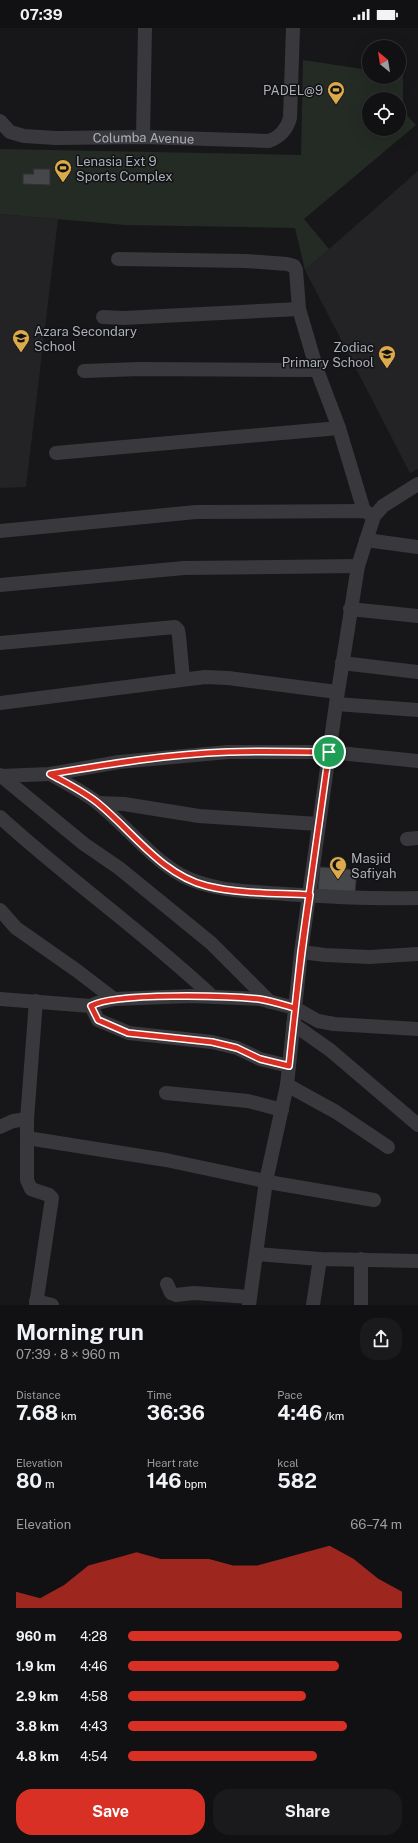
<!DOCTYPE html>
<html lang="en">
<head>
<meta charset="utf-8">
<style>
  body { margin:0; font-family:"Public Sans",sans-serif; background:#1a1a1c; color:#f1f3f6; height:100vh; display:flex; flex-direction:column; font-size:15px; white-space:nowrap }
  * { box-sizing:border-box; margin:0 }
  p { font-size:13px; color:#9c9da0 }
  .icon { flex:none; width:22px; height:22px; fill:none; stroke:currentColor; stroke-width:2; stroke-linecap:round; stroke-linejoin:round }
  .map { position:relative; height:1277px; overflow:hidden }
  .sheet { display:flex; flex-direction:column; background:#111113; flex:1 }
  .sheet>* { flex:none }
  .needle { width:26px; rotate:330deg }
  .buttons { position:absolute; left:362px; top:12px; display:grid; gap:8px }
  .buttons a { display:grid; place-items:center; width:44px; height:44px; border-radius:50%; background:#111113; box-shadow:0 4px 16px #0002,0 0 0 1px #303133; font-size:20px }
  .pin { position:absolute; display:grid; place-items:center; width:34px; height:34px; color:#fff; margin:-17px; border:2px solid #fff; border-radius:50%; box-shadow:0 1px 4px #0007 }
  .round { display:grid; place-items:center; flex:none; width:42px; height:42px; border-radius:16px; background:#1a1a1c }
  .headline { display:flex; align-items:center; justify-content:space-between; height:68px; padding:0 16px }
  h1 { font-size:22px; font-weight:700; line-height:30px }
  .figures { display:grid; grid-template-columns:repeat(3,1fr); gap:6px; height:68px; padding:4px 16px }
  .figures div { display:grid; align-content:center }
  .figures b { font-size:20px; font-weight:700 }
  .figures small { font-size:11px; font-weight:400 }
  .figures p { font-size:11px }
  .chart { height:112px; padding:8px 16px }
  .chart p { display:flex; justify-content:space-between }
  .chart svg { width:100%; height:72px; margin-top:4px; fill:#d93025; opacity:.7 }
  .primary-button { display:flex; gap:8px; margin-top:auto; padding:8px 16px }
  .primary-button a { flex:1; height:46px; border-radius:16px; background:#d93025; color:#fff; font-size:16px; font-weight:700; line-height:46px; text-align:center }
  .primary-button a+a { background:#1a1a1c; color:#f1f3f6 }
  ul { padding:0 16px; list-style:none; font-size:13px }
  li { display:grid; grid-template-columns:64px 48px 1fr; align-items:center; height:30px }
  li i { height:10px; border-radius:5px; background:#d93025 }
  .status { display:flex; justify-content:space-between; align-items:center; height:28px; padding:0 20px; background:#111113; direction:ltr }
  .status svg { height:11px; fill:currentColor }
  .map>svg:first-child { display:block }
  .built { fill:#232326 }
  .green { fill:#242a24; fill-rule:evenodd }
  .building { fill:#46474b; stroke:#313134 }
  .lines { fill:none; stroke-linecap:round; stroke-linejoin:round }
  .minor { stroke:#39393d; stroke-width:14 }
  .route-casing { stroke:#fff; stroke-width:8 }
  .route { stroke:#d93025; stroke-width:5 }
  .labels { text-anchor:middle; stroke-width:3; stroke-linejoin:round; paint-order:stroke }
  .poi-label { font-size:13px; fill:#abafb7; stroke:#121214; text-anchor:start }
  .street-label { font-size:13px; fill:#abafb7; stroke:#121214 }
</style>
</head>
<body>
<div class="status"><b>07:39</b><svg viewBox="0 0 49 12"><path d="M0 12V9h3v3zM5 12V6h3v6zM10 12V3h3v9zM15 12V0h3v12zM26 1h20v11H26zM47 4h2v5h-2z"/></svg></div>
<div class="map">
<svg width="418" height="1277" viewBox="0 0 418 1277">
  <rect width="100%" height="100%" fill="#171719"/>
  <g class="built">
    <path d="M418,143V441L410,445L305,242Z"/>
    <path d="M0,186L58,191L26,459L0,460Z"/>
  </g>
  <path class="green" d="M303,32L369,42V49H399V46L403,47V83L416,97L304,191L329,221L305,242L295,200L125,197L0,186V121L301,127ZM369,71H399V101H369Z"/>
  <g class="building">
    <path d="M33,141H50V157L23,156V146H34Z"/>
    <path d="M320,839L357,842L355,865L318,862Z"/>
  </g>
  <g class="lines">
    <g class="minor">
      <path id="s1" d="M0,93L10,104L24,108L56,110L143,109L269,113C280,109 287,101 290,90L293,0"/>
      <path d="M143,109L145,0"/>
      <path d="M118,231L246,233L287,236L294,238L296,242L299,281L317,342L339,400L364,483"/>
      <path d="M103,289L123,290L299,281"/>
      <path d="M84,343L140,341L317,342"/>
      <path d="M56,425L339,400"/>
      <path d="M0,503L196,484L364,483L372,487"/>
      <path d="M366,512L418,519"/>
      <path d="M0,557L184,540L358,538"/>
      <path d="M350,581L418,588"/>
      <path d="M0,615L175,599L178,602L179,608L183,651"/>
      <path d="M342,635L418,644"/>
      <path d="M0,675L205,649L228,650L337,664"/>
      <path d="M336,676L418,682"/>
      <path d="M50,746C66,755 84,764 99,776C127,799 150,829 181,847C213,864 250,863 285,866C329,869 373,871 418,870"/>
      <path d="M0,747L84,816L119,840L211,915L270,974"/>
      <path d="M0,748L50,746L119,734L228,724H329L418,733"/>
      <path d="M98,775L124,776L199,788L318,796"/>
      <path d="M0,789C69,852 145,905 213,969"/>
      <path d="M407,811L418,810"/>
      <path d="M0,882L16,900L76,942L114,971"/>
      <path d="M301,924L325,927L369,929L418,926"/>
      <path d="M0,971L91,978L97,975L114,971L192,968L260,971L295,980L318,993L334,996L418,1001"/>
      <path d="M36,973L27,1091V1152L31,1161L49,1167L52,1170L36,1277"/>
      <path d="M91,978L98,992L129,1005L212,1014L237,1020L260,1031L289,1038"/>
      <path d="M293,996L330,1022L418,1097"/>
      <path d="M287,1057L336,1084L388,1119"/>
      <path d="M166,1065L248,1073L282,1082"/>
      <path d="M0,1099L13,1093L27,1091"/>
      <path d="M27,1110L166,1132L274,1155L374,1172"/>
      <path d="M256,1226L320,1231L418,1233"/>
      <path d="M361,1231V1277"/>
      <path d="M167,1256L171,1265L176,1267L194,1265L250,1269"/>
      <path d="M36,1273L52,1277"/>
      <path d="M249,1277L266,1153L287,1057L301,924L336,676L358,538L374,488L383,478L418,456"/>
      <path d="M313,1277L320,1231"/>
    </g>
  </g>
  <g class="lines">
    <defs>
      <path id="route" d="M329,724L301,924L295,980C284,977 271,973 259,971C230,968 114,964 91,978L98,992L128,1005L212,1014L237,1020L260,1031L289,1038C295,981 301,924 310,867C276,865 240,866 207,858C162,847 133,804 99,776C85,764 66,755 50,746C109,736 169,726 228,724C262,723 296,724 329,724"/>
    </defs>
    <use href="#route" class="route-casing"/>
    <use href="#route" class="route"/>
  </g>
  <defs>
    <symbol id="stadium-pin" viewBox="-11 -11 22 30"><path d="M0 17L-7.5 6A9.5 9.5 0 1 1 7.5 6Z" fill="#dbaa4c" stroke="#121214"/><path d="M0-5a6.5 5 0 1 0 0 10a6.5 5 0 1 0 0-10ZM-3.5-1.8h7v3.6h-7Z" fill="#111"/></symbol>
    <symbol id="school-pin" viewBox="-11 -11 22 30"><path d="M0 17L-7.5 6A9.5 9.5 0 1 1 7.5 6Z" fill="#dbaa4c" stroke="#121214"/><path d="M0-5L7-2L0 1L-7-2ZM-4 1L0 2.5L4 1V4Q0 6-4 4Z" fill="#111"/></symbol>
    <symbol id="mosque-pin" viewBox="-11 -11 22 30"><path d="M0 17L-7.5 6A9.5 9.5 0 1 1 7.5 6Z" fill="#dbaa4c" stroke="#121214"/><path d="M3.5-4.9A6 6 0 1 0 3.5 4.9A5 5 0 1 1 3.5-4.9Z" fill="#111"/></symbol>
  </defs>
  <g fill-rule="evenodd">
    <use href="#stadium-pin" x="326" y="52" width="20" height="27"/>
    <use href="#stadium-pin" x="53" y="130" width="20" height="27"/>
    <use href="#school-pin" x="11" y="300" width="20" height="27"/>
    <use href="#school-pin" x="377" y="316" width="20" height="27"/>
    <use href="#mosque-pin" x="328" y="827" width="20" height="27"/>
  </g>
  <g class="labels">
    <g class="poi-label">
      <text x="323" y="67" text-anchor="end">PADEL@9</text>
      <text x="76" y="138">Lenasia Ext 9<tspan x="76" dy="15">Sports Complex</tspan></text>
      <text x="34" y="308">Azara Secondary<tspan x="34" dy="15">School</tspan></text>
      <text x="374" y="324" text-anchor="end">Zodiac<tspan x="374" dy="15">Primary School</tspan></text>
      <text x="351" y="835">Masjid<tspan x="351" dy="15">Safiyah</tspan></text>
    </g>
    <g class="street-label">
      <text dy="5" stroke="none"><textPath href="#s1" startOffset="149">Columba Avenue</textPath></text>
    </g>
  </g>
</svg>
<div class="buttons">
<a><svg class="needle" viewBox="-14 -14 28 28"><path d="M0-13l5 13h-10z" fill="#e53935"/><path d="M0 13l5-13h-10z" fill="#9c9da0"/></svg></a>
<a><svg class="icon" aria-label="locate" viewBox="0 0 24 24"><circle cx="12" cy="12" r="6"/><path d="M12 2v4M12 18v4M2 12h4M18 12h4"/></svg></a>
</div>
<div class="pin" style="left:329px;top:724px;background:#1e9e55"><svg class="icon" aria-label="arrive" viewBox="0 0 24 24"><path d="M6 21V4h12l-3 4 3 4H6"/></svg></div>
</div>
<section class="sheet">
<div class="headline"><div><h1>Morning run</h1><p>07:39 · 8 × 960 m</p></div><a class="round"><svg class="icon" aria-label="share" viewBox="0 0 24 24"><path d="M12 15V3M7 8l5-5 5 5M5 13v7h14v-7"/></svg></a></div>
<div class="figures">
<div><p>Distance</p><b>7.68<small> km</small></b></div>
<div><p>Time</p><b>36:36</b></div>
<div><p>Pace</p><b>4:46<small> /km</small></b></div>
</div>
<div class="figures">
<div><p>Elevation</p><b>80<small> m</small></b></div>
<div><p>Heart rate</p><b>146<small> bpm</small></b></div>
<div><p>kcal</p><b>582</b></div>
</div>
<div class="chart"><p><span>Elevation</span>66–74 m</p>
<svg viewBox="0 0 160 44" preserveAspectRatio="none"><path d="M0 44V34L10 38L20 30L30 18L40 14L50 10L60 14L70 14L80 14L90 18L100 18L110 14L120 10L130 6L140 14L150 26L160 34V44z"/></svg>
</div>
<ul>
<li><b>960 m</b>4:28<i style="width:100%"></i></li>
<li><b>1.9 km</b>4:46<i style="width:77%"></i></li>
<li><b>2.9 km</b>4:58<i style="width:65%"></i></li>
<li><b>3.8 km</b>4:43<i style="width:80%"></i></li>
<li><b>4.8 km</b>4:54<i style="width:69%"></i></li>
</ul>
<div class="primary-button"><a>Save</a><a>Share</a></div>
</section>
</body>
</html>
